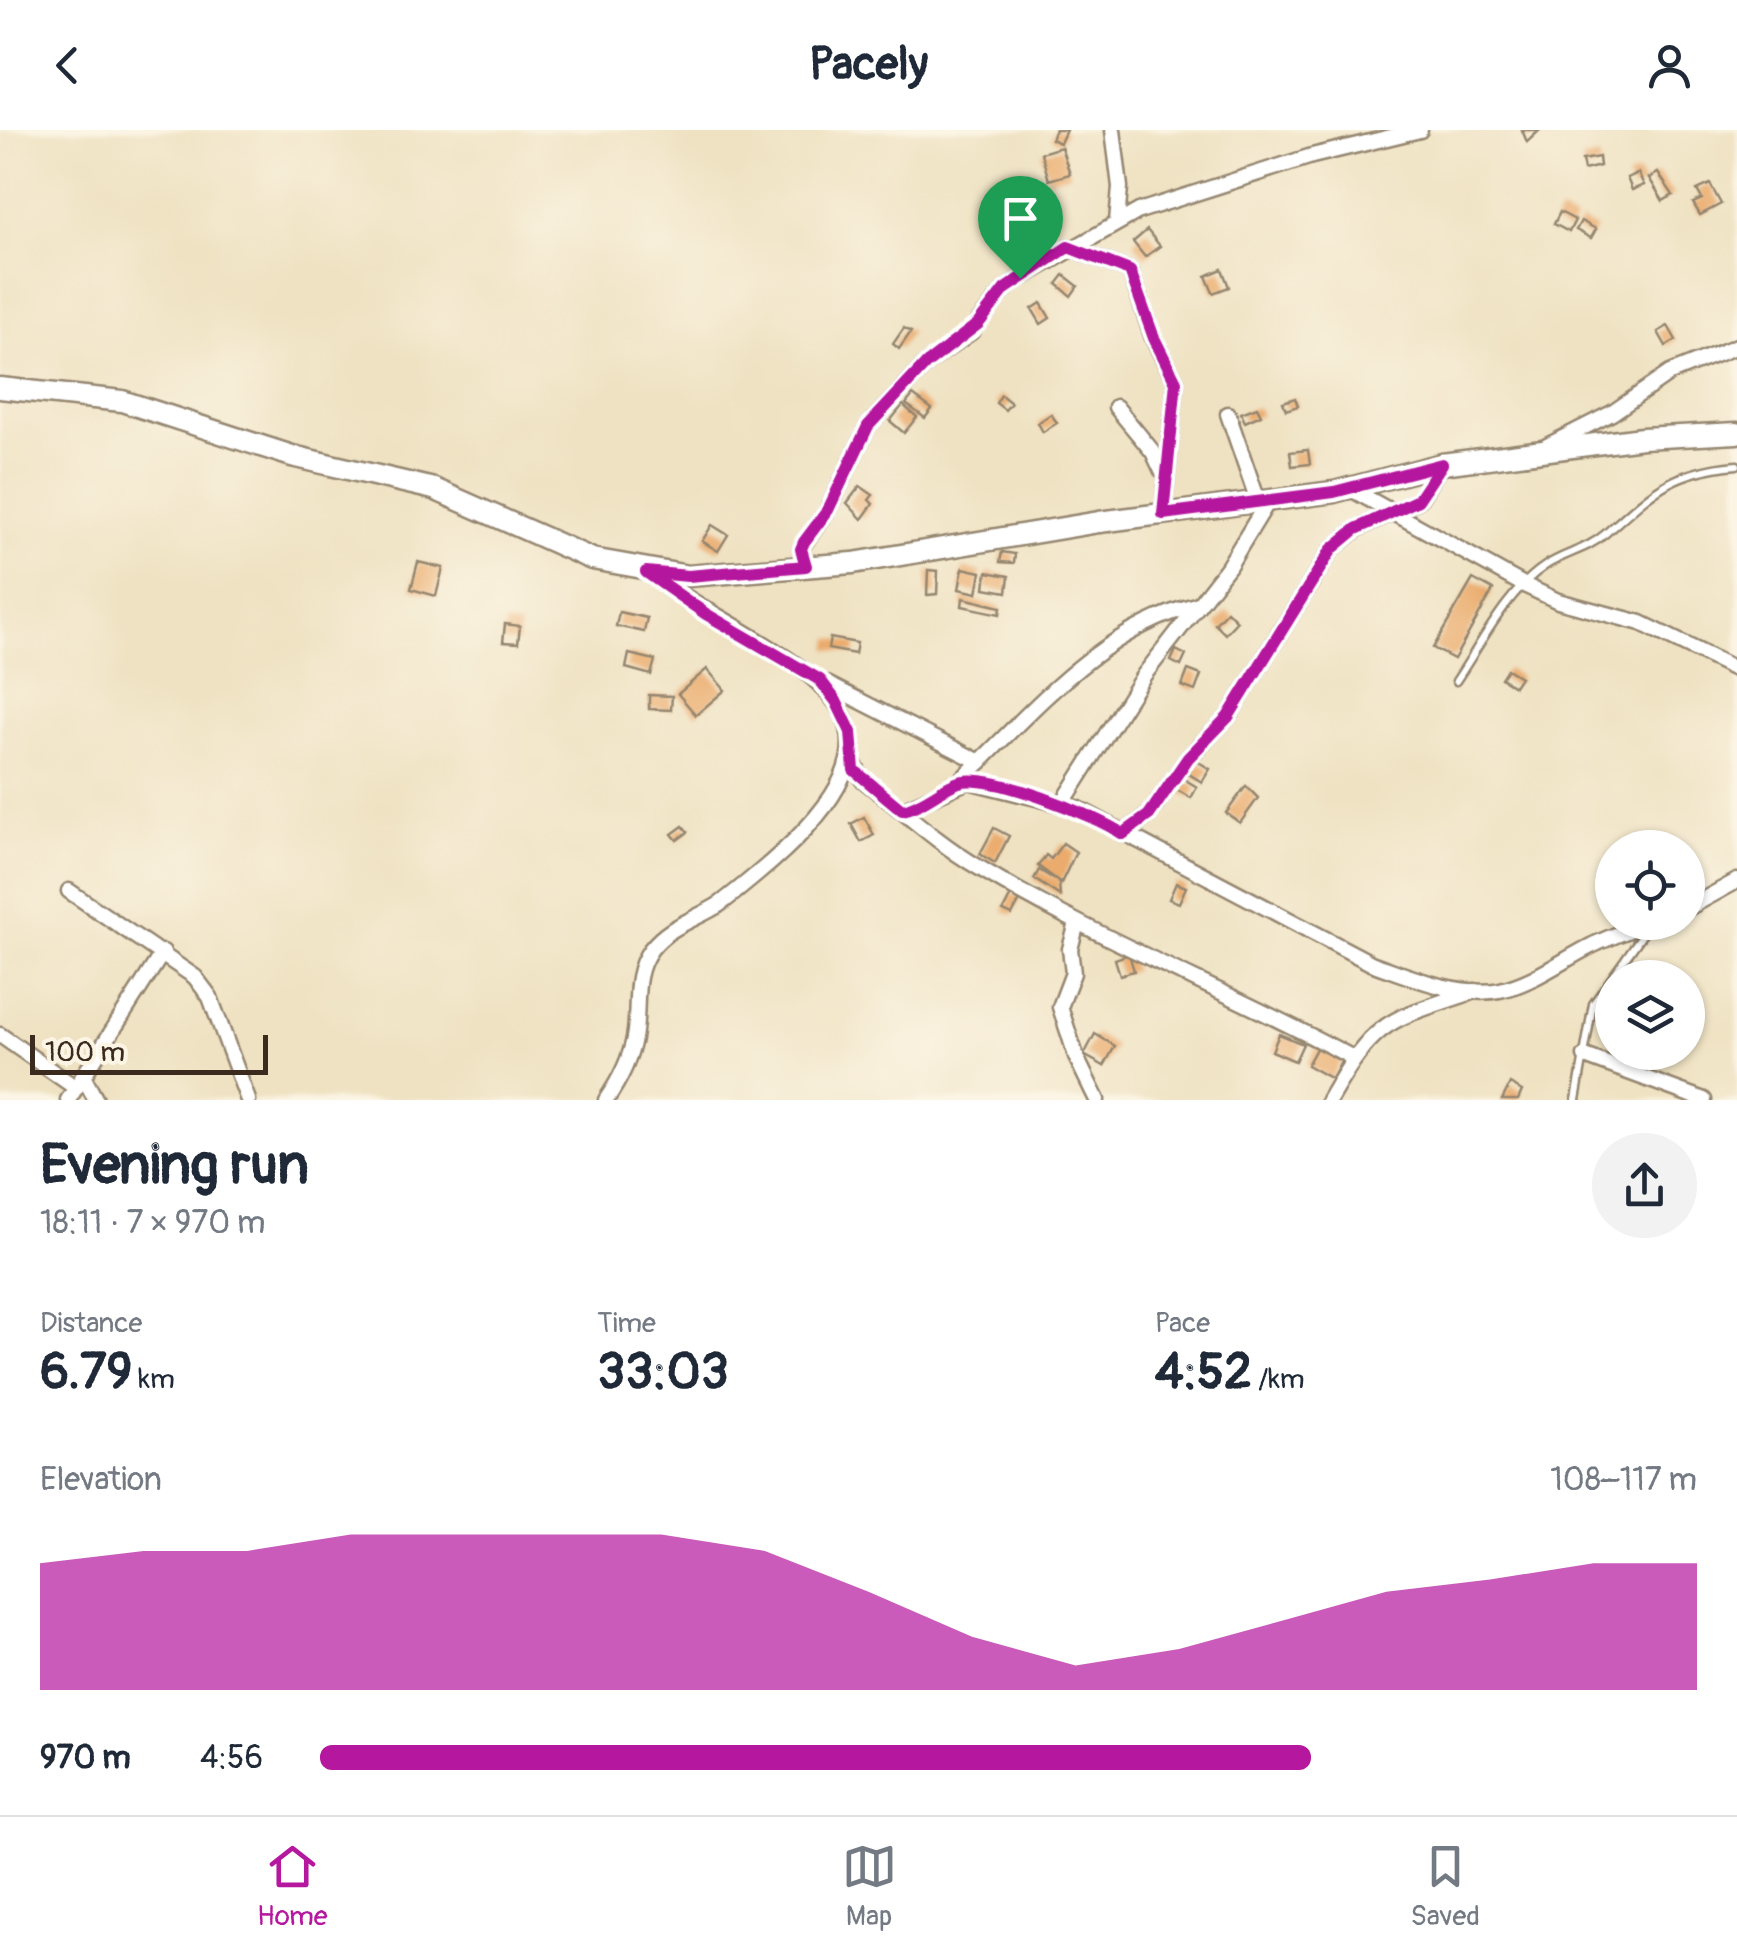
<!DOCTYPE html>
<html lang="en">
<head>
<meta charset="utf-8">
<style>
  body { margin:0; font-family:Pangolin,sans-serif; background:#f2f2f3; color:#1f2937; height:100vh; display:flex; flex-direction:column; font-size:38px; white-space:nowrap }
  * { box-sizing:border-box; margin:0 }
  p { font-size:32px; color:#747a83 }
  .icon { flex:none; width:55px; height:55px; fill:none; stroke:currentColor; stroke-width:2; stroke-linecap:round; stroke-linejoin:round }
  .map { position:relative; height:970px; overflow:hidden }
  .details { display:flex; flex-direction:column; background:#fff; flex:1 }
  .details>* { flex:none }
  .controls { position:absolute; left:1595px; top:700px; display:grid; gap:20px }
  .controls a { display:grid; place-items:center; width:110px; height:110px; border-radius:50%; background:#fff; box-shadow:0 2px 8px #0004; font-size:50px }
  .scale { position:absolute; left:30px; bottom:25px; width:238px; box-sizing:border-box; padding-left:10px; border:5px solid #3b2a1e; border-top:0; font-size:28px; line-height:35px; white-space:nowrap; color:#3b2a1e; -webkit-text-stroke:8px #fcf5e5; paint-order:stroke }
  .pin { position:absolute; display:grid; place-items:center; width:85px; height:85px; color:#fff; margin:-102px -42px; border-radius:50% 50% 50% 0; rotate:-45deg; box-shadow:0 0 10px #0007 }
  .pin .icon { rotate:45deg }
  .round { display:grid; place-items:center; flex:none; width:105px; height:105px; border-radius:52px; background:#f2f2f3 }
  .head { display:flex; align-items:center; justify-content:space-between; height:170px; padding:0 40px }
  h1 { font-size:55px; font-weight:700; line-height:75px }
  .metrics { display:grid; grid-template-columns:repeat(3,1fr); gap:15px; height:170px; padding:10px 40px }
  .metrics div { display:grid; align-content:center }
  .metrics b { font-size:50px; font-weight:700 }
  .metrics small { font-size:28px; font-weight:400 }
  .metrics p { font-size:28px }
  .chart { height:280px; padding:20px 40px }
  .chart p { display:flex; justify-content:space-between }
  .chart svg { width:100%; height:180px; margin-top:10px; fill:#b5179e; opacity:.7 }
  ul { padding:0 40px; list-style:none; font-size:32px }
  li { display:grid; grid-template-columns:160px 120px 1fr; align-items:center; height:75px }
  li i { height:25px; border-radius:12px; background:#b5179e }
  header { display:flex; justify-content:space-between; align-items:center; height:130px; padding:0 40px; background:#fff; font-size:45px; font-weight:700 }
  .menu { display:flex; justify-content:space-around; align-items:center; height:140px; border-top:2px solid #e0e1e3; background:#fff; font-size:28px; color:#747a83 }
  .menu a { display:grid; justify-items:center; gap:5px }
  .menu .active { color:#b5179e }
  .map>svg:first-child { display:block }
  .building { fill:#eaab6c }
  .lines { fill:none; stroke-linecap:round; stroke-linejoin:round }
  .lane-casing { stroke:#958670; stroke-width:11 }
  .street-casing { stroke:#958670; stroke-width:19 }
  .secondary-casing { stroke:#958670; stroke-width:25 }
  .lane { stroke:#fff; stroke-width:6 }
  .street { stroke:#fff; stroke-width:14 }
  .secondary { stroke:#fff; stroke-width:20 }
  .route-casing { stroke:#fff; stroke-width:20 }
  .route { stroke:#b5179e; stroke-width:12 }
</style>
</head>
<body>
<header><svg class="icon" aria-label="back" viewBox="0 0 24 24"><path d="M15 5l-7 7 7 7"/></svg>Pacely<svg class="icon" aria-label="person" viewBox="0 0 24 24"><circle cx="12" cy="8" r="4"/><path d="M4 21q1-7 8-7t8 7"/></svg></header>
<div class="map">
<svg width="1737" height="970" viewBox="0 0 1737 970">
  <rect width="100%" height="100%" fill="#fcf5e5"/>
  <filter id="ink" filterUnits="userSpaceOnUse"><feTurbulence type="fractalNoise" baseFrequency=".01" numOctaves="2"/><feDisplacementMap in="SourceGraphic" scale="20" xChannelSelector="R" yChannelSelector="G"/><feConvolveMatrix kernelMatrix="1 2 1 2 8 2 1 2 1" color-interpolation-filters="sRGB"/></filter>
  <filter id="wash" filterUnits="userSpaceOnUse"><feTurbulence type="fractalNoise" baseFrequency=".0048" numOctaves="4" result="noise"/><feDisplacementMap in="SourceGraphic" scale="40" xChannelSelector="R" yChannelSelector="G"/><feGaussianBlur stdDeviation="2.25" result="paint"/><feColorMatrix in="noise" values="0 0 0 0 0 0 0 0 0 0 0 0 0 0 0 0 0 1.4 0 .05"/><feComposite in="paint" operator="in"/></filter>
  <g filter="url(#wash)">
    <rect width="100%" height="100%" fill="#efe2c2"/>
    <g id="blocks">
      <g class="building">
        <path d="M1055,0H1066L1060,13L1051,9Z"/>
        <path d="M1522,0H1540L1527,12Z"/>
        <path d="M1061,17L1070,44L1049,50L1041,23Z"/>
        <path d="M1599,27L1600,36L1584,40L1582,30Z"/>
        <path d="M1638,43L1644,55L1632,60L1627,48Z"/>
        <path d="M1658,43L1673,65L1663,71L1649,48Z"/>
        <path d="M1710,54L1721,74L1700,85L1693,73L1702,69L1697,60Z"/>
        <path d="M1037,64L1060,79L1047,98L1025,83Z"/>
        <path d="M1560,82L1575,90L1569,102L1554,94Z"/>
        <path d="M1581,91L1596,99L1591,108L1576,100Z"/>
        <path d="M1147,100L1160,116L1145,127L1133,112Z"/>
        <path d="M1222,139L1229,157L1213,163L1206,146Z"/>
        <path d="M1064,145L1078,156L1071,166L1057,154Z"/>
        <path d="M1041,173L1050,188L1041,194L1032,179Z"/>
        <path d="M1668,196L1676,210L1666,216L1658,202Z"/>
        <path d="M904,198L911,202L899,219L893,214Z"/>
        <path d="M913,265L932,279L925,288L906,274Z"/>
        <path d="M1001,265L1011,273L1005,280L996,273Z"/>
        <path d="M1295,268L1298,276L1286,280L1283,272Z"/>
        <path d="M903,275L917,287L904,303L890,291Z"/>
        <path d="M1257,277L1261,285L1245,292L1241,283Z"/>
        <path d="M1051,284L1057,293L1043,302L1038,293Z"/>
        <path d="M1308,320L1310,334L1292,336L1290,322Z"/>
        <path d="M860,356L873,365L869,370L873,374L862,389L847,373Z"/>
        <path d="M712,395L728,405L718,421L702,411Z"/>
        <path d="M1002,422L1015,424L1014,433L1000,432Z"/>
        <path d="M418,432L443,438L436,466L411,459Z"/>
        <path d="M963,438L981,442L977,463L959,459Z"/>
        <path d="M928,440L938,441L937,464L927,465Z"/>
        <path d="M987,442L1009,446L1007,462L985,458Z"/>
        <path d="M1473,449L1493,460L1454,529L1433,518Z"/>
        <path d="M963,468L1001,477L1000,484L962,476Z"/>
        <path d="M1227,481L1237,491L1225,504L1215,494Z"/>
        <path d="M619,482L647,488L644,502L616,496Z"/>
        <path d="M505,494L520,496L518,513L503,512Z"/>
        <path d="M830,508L857,513L855,524L828,519Z"/>
        <path d="M1176,520L1186,525L1181,536L1171,531Z"/>
        <path d="M629,524L655,530L651,545L626,538Z"/>
        <path d="M707,539L725,560L696,585L678,564Z"/>
        <path d="M1507,539L1520,547L1514,556L1501,548Z"/>
        <path d="M1188,540L1201,545L1195,561L1182,556Z"/>
        <path d="M649,565L672,566L671,580L649,579Z"/>
        <path d="M1192,628L1210,639L1202,652L1184,641Z"/>
        <path d="M1179,646L1197,657L1191,668L1172,657Z"/>
        <path d="M1246,656L1258,668L1240,693L1226,683Z"/>
        <path d="M864,687L874,705L861,712L851,694Z"/>
        <path d="M683,696L688,702L677,710L672,704Z"/>
        <path d="M994,698L1009,706L995,733L980,724Z"/>
        <path d="M1063,713L1076,722L1061,753L1038,736L1046,725L1051,729Z"/>
        <path d="M1039,740L1059,752L1060,766L1034,749Z"/>
        <path d="M1176,753L1186,757L1179,773L1169,769Z"/>
        <path d="M1012,763L1021,768L1012,785L1003,781Z"/>
        <path d="M1129,824L1134,841L1120,845L1115,829Z"/>
        <path d="M1095,904L1115,916L1104,936L1084,925Z"/>
        <path d="M1279,904L1303,914L1295,931L1272,921Z"/>
        <path d="M1318,915L1343,928L1332,949L1307,935Z"/>
        <path d="M1510,954L1522,961L1518,970H1502Z"/>
      </g>
    </g>
  </g>
  <g filter="url(#ink)">
    <use href="#blocks" fill-opacity="0" stroke="#958670" stroke-width="2.5"/>
    <g class="lines">
      <defs>
        <g id="lane">
          <path d="M1456,551C1481,514 1507,461 1545,436C1564,423 1587,420 1605,404C1652,362 1670,341 1737,335"/>
          <path d="M1576,970L1593,874L1647,798"/>
        </g>
        <g id="street">
          <path d="M1113,0L1120,57L1117,92"/>
          <path d="M1068,117L1130,141L1153,208L1176,252L1163,385"/>
          <path d="M1116,277L1153,322L1162,341"/>
          <path d="M1228,284L1259,374"/>
          <path d="M1547,316L1612,283L1670,243L1737,216"/>
          <path d="M1349,358L1524,455L1558,471L1641,493L1737,540"/>
          <path d="M806,436L801,419L805,412L828,380L868,296L926,234L971,202L1005,159L1021,148L1139,81L1312,26L1420,0"/>
          <path d="M825,553L980,632"/>
          <path d="M851,628L862,649C901,679 936,712 978,737C1098,810 1229,861 1353,928"/>
          <path d="M959,652C1033,582 1097,500 1199,474"/>
          <path d="M1062,674L1144,545L1228,437L1267,373"/>
          <path d="M902,680L968,651L1077,678L1371,833C1408,846 1459,868 1500,860C1533,853 1561,831 1591,816C1609,807 1630,800 1649,792"/>
          <path d="M1123,704L1149,685L1188,628L1228,587L1332,419L1357,399L1419,370L1442,334"/>
          <path d="M69,761L195,847L210,867L248,970"/>
          <path d="M1688,778L1737,751"/>
          <path d="M1077,793L1070,819L1073,843L1060,877L1077,929L1097,970"/>
          <path d="M0,905L76,958"/>
          <path d="M1585,926L1704,970"/>
          <path d="M83,946L96,970"/>
          <path d="M68,970L163,822"/>
          <path d="M606,970C619,951 630,930 634,908C640,877 631,846 651,819C670,795 695,790 720,774C732,765 744,755 756,745C962,575 785,538 647,442"/>
          <path d="M1329,970C1377,887 1387,891 1475,861"/>
        </g>
        <path id="secondary" d="M0,258L122,271L292,326L434,359L592,429L688,446L853,433L1099,392L1334,362L1442,334L1642,308L1737,303"/>
      </defs>
      <use href="#lane" class="lane-casing"/>
      <use href="#street" class="street-casing"/>
      <use href="#secondary" class="secondary-casing"/>
      <use href="#lane" class="lane"/>
      <use href="#street" class="street"/>
      <use href="#secondary" class="secondary"/>
    </g>
  </g>
  <g class="lines" filter="url(#ink)">
    <defs>
      <path id="route" d="M1068,117L1130,141L1154,208L1176,252L1163,384L1334,362L1442,334L1418,370L1356,399L1332,419L1228,587L1188,628L1149,685L1123,704C1096,686 989,642 959,652C939,659 923,676 902,680L854,640L851,602L836,571L820,550L706,484L646,442L688,446L806,436L801,419L804,412L828,380L868,296L926,234L978,194L1005,159Z"/>
    </defs>
    <use href="#route" class="route-casing"/>
    <use href="#route" class="route"/>
  </g>
</svg>
<div class="controls">
<a><svg class="icon" aria-label="locate" viewBox="0 0 24 24"><circle cx="12" cy="12" r="6"/><path d="M12 2v4M12 18v4M2 12h4M18 12h4"/></svg></a>
<a><svg class="icon" aria-label="layers" viewBox="0 0 24 24"><path d="M12 4l9 5-9 5-9-5zM3 14l9 5 9-5"/></svg></a>
</div>
<div class="scale">100 m</div>
<div class="pin" style="left:1020px;top:148px;background:#1e9e55"><svg class="icon" aria-label="arrive" viewBox="0 0 24 24"><path d="M6 21V4h12l-3 4 3 4H6"/></svg></div>
</div>
<section class="details">
<div class="head"><div><h1>Evening run</h1><p>18:11 · 7 × 970 m</p></div><a class="round"><svg class="icon" aria-label="share" viewBox="0 0 24 24"><path d="M12 15V3M7 8l5-5 5 5M5 13v7h14v-7"/></svg></a></div>
<div class="metrics">
<div><p>Distance</p><b>6.79<small> km</small></b></div>
<div><p>Time</p><b>33:03</b></div>
<div><p>Pace</p><b>4:52<small> /km</small></b></div>
</div>
<div class="chart"><p><span>Elevation</span>108–117 m</p>
<svg viewBox="0 0 160 44" preserveAspectRatio="none"><path d="M0 44V13L10 10L20 10L30 6L40 6L50 6L60 6L70 10L80 20L90 31L100 38L110 34L120 27L130 20L140 17L150 13L160 13V44z"/></svg>
</div>
<ul>
<li><b>970 m</b>4:56<i style="width:72%"></i></li>
</ul>
</section>
<nav class="menu">
<a class="active"><svg class="icon" aria-label="home" viewBox="0 0 24 24"><path d="M3 11l9-7 9 7M6 9v11h12V9"/></svg>Home</a>
<a><svg class="icon" aria-label="map" viewBox="0 0 24 24"><path d="M3 6l6-2 6 2 6-2v14l-6 2-6-2-6 2zM9 4v14M15 6v14"/></svg>Map</a>
<a><svg class="icon" aria-label="saved" viewBox="0 0 24 24"><path d="M7 4h10v16l-5-4-5 4z"/></svg>Saved</a>
</nav>
</body>
</html>
